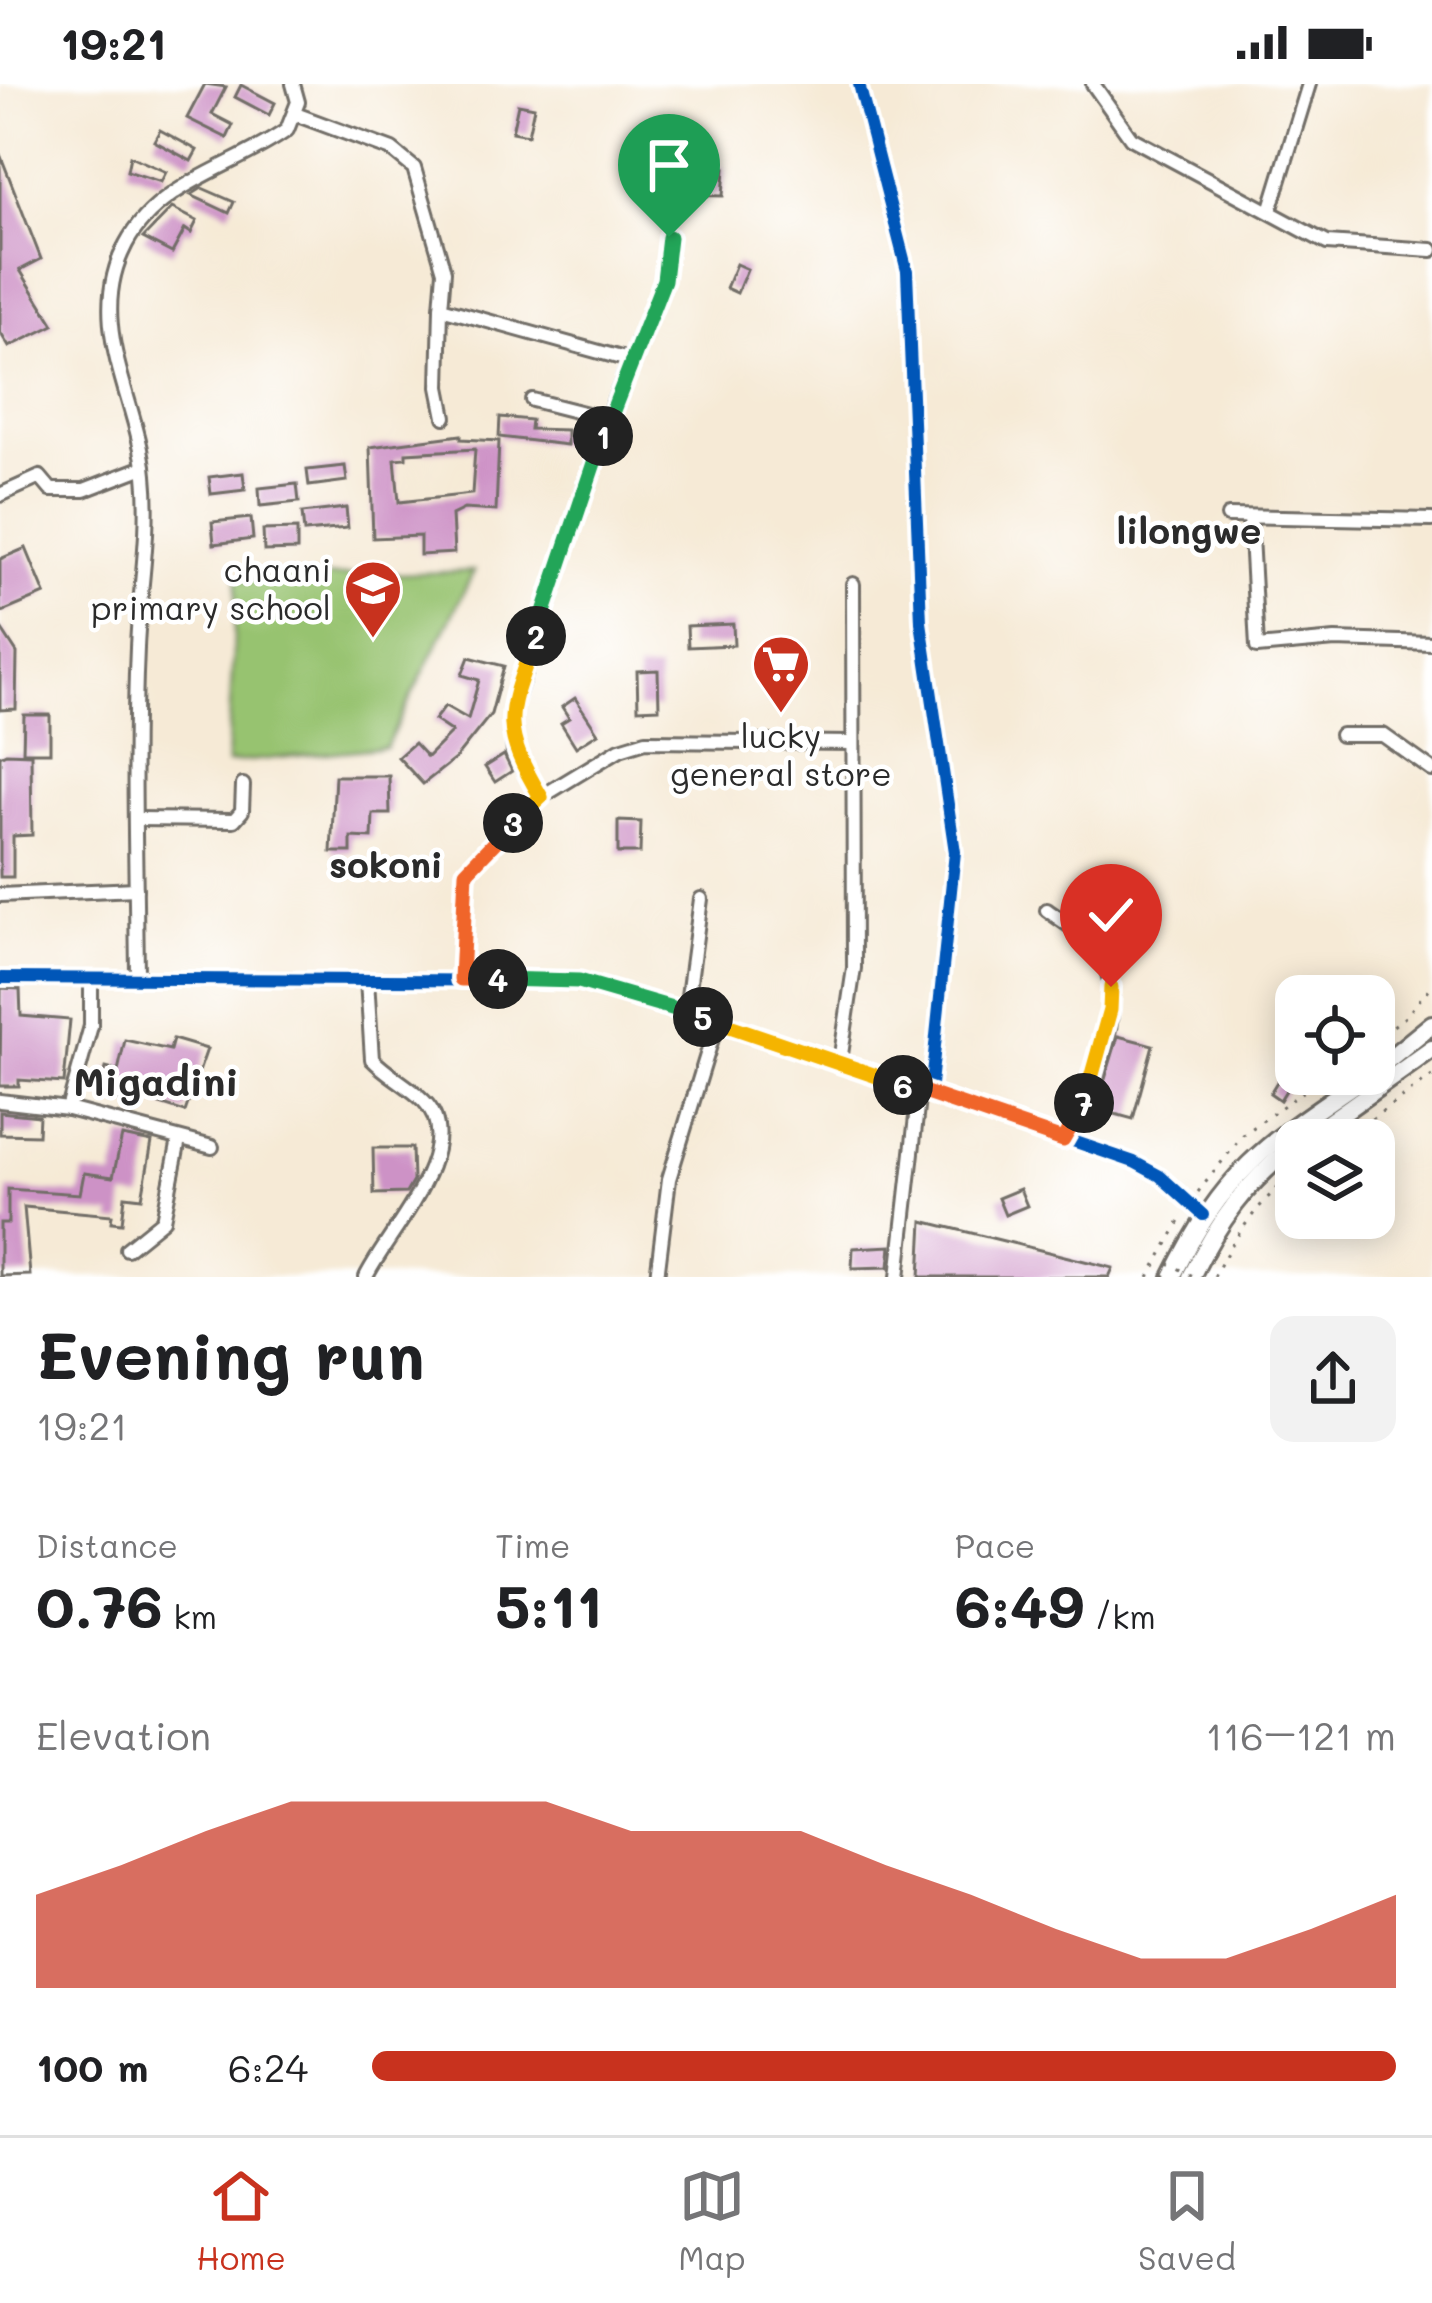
<!DOCTYPE html>
<html lang="en">
<head>
<meta charset="utf-8">
<style>
  body { margin:0; font-family:Mali,sans-serif; background:#f2f2f2; color:#202124; height:100vh; display:flex; flex-direction:column; font-size:45px; white-space:nowrap }
  * { box-sizing:border-box; margin:0 }
  p { font-size:39px; color:#757577 }
  .icon { flex:none; width:66px; height:66px; fill:none; stroke:currentColor; stroke-width:2; stroke-linecap:round; stroke-linejoin:round }
  .map { position:relative; height:1193px; overflow:hidden }
  .panel { display:flex; flex-direction:column; background:#fff; flex:1 }
  .panel>* { flex:none }
  .controls { position:absolute; left:1275px; top:891px; display:grid; gap:24px }
  .controls a { display:grid; place-items:center; width:120px; height:120px; border-radius:24px; background:#fff; box-shadow:0 6px 30px #0003; font-size:60px }
  .pin { position:absolute; display:grid; place-items:center; width:102px; height:102px; color:#fff; margin:-123px -51px; border-radius:50% 50% 50% 0; rotate:-45deg; box-shadow:0 0 12px #0007 }
  .pin .icon { rotate:45deg }
  .km { position:absolute; width:60px; height:60px; margin:-30px; border-radius:50%; background:#222; color:#fff; font-size:33px; line-height:60px; text-align:center }
  .round { display:grid; place-items:center; flex:none; width:126px; height:126px; border-radius:24px; background:#f2f2f2 }
  .overview { display:flex; align-items:center; justify-content:space-between; height:204px; padding:0 36px }
  h1 { font-size:66px; font-weight:800; line-height:90px }
  .metrics { display:grid; grid-template-columns:repeat(3,1fr); gap:18px; height:204px; padding:12px 36px }
  .metrics div { display:grid; align-content:center }
  .metrics b { font-size:60px; font-weight:800 }
  .metrics small { font-size:33px; font-weight:400 }
  .metrics p { font-size:33px }
  .chart { height:336px; padding:24px 36px }
  .chart p { display:flex; justify-content:space-between }
  .chart svg { width:100%; height:216px; margin-top:12px; fill:#c8321e; opacity:.7 }
  ul { padding:0 36px; list-style:none; font-size:39px }
  li { display:grid; grid-template-columns:192px 144px 1fr; align-items:center; height:90px }
  li i { height:30px; border-radius:15px; background:#c8321e }
  .status { display:flex; justify-content:space-between; align-items:center; height:84px; padding:0 60px; background:#fff; direction:ltr }
  .status svg { height:33px; fill:currentColor }
  .tabs { display:flex; justify-content:space-around; align-items:center; height:168px; border-top:3px solid #e0e0e0; background:#fff; font-size:33px; color:#757577 }
  .tabs a { display:grid; justify-items:center; gap:6px }
  .tabs .active { color:#c8321e }
  .map>svg:first-child { display:block }
  .green { fill:#97c370; stroke:#61774e; stroke-width:3 }
  .building { fill:#cd92c6; fill-rule:evenodd }
  .lines { fill:none; stroke-linecap:round; stroke-linejoin:round }
  .street-casing { stroke:#726e67; stroke-width:18 }
  .secondary-casing { stroke:#726e67; stroke-width:22 }
  .path { stroke:#726e67; stroke-width:3; stroke-dasharray:3 9; stroke-linecap:butt }
  .street { stroke:#fff; stroke-width:12 }
  .secondary { stroke:#fff; stroke-width:16 }
  .path-bridge { stroke:#726e67; stroke-width:3; stroke-dasharray:3 9; stroke-linecap:butt }
  .cycleway-casing { stroke:#fff; stroke-width:20 }
  .cycleway { stroke:#0057b8; stroke-width:12 }
  .split-1-casing { stroke:#fff; stroke-width:24 }
  .split-2-casing { stroke:#fff; stroke-width:24 }
  .split-3-casing { stroke:#fff; stroke-width:24 }
  .split-4-casing { stroke:#fff; stroke-width:24 }
  .split-5-casing { stroke:#fff; stroke-width:24 }
  .split-6-casing { stroke:#fff; stroke-width:24 }
  .split-7-casing { stroke:#fff; stroke-width:24 }
  .split-8-casing { stroke:#fff; stroke-width:24 }
  .split-1 { stroke:#22a559; stroke-width:15 }
  .split-2 { stroke:#22a559; stroke-width:15 }
  .split-3 { stroke:#f5b400; stroke-width:15 }
  .split-4 { stroke:#f0652b; stroke-width:15 }
  .split-5 { stroke:#22a559; stroke-width:15 }
  .split-6 { stroke:#f5b400; stroke-width:15 }
  .split-7 { stroke:#f0652b; stroke-width:15 }
  .split-8 { stroke:#f5b400; stroke-width:15 }
  .labels { text-anchor:middle; stroke-width:9; stroke-linejoin:round; paint-order:stroke }
  .poi-label { font-size:33px; fill:#2b2b2b; stroke:#fff; text-anchor:end }
  .neighbourhood-label { font-size:36px; font-weight:bold; fill:#2b2b2b; stroke:#fff }
  .quarter-label { font-size:39px; font-weight:bold; fill:#2b2b2b; stroke:#fff }
</style>
</head>
<body>
<div class="status"><b>19:21</b><svg viewBox="0 0 49 12"><path d="M0 12V9h3v3zM5 12V6h3v6zM10 12V3h3v9zM15 12V0h3v12zM26 1h20v11H26zM47 4h2v5h-2z"/></svg></div>
<div class="map">
<svg width="1432" height="1193" viewBox="0 0 1432 1193">
  <rect width="100%" height="100%" fill="#fff"/>
  <filter id="ink" filterUnits="userSpaceOnUse"><feTurbulence type="fractalNoise" baseFrequency=".00833" numOctaves="2"/><feDisplacementMap in="SourceGraphic" scale="24" xChannelSelector="R" yChannelSelector="G"/><feConvolveMatrix kernelMatrix="1 2 1 2 8 2 1 2 1" color-interpolation-filters="sRGB"/></filter>
  <filter id="wash" filterUnits="userSpaceOnUse"><feTurbulence type="fractalNoise" baseFrequency=".004" numOctaves="4" result="noise"/><feDisplacementMap in="SourceGraphic" scale="48" xChannelSelector="R" yChannelSelector="G"/><feGaussianBlur stdDeviation="2.7" result="paint"/><feColorMatrix in="noise" values="0 0 0 0 0 0 0 0 0 0 0 0 0 0 0 0 0 1.4 0 .05"/><feComposite in="paint" operator="in"/></filter>
  <g filter="url(#wash)">
    <rect width="100%" height="100%" fill="#f6ead6"/>
    <path class="green" d="M474,487L386,663L227,679L237,496Z"/>
    <g id="blocks">
      <g class="building">
        <path d="M205,0L226,3L212,30L233,41L227,54L187,34Z"/>
        <path d="M241,1L275,19L269,31L235,13Z"/>
        <path d="M518,20L534,23L528,51L512,48Z"/>
        <path d="M160,46L197,66L191,77L154,57Z"/>
        <path d="M0,70L41,175L20,186L54,241L9,263L0,248Z"/>
        <path d="M130,72L166,88L161,98L127,87Z"/>
        <path d="M687,82L725,84L723,112L685,111Z"/>
        <path d="M202,104L234,118L229,129L191,111Z"/>
        <path d="M172,124L197,137L191,149L185,145L172,169L143,154Z"/>
        <path d="M736,180L747,185L737,209L726,204Z"/>
        <path d="M500,333L531,336L530,345L567,346V361L499,353Z"/>
        <path d="M461,351V355L499,357L496,427L464,425L452,431L454,469L420,471V452L373,454L370,363ZM475,365L472,410L399,418L395,375L406,374V369Z"/>
        <path d="M345,382L347,397L309,402L307,386Z"/>
        <path d="M243,389L245,406L211,410L209,393Z"/>
        <path d="M297,400L299,418L260,422L259,404Z"/>
        <path d="M346,424L348,444L304,448L302,429Z"/>
        <path d="M251,434L253,455L214,460L212,438Z"/>
        <path d="M297,445V466L264,467L263,446Z"/>
        <path d="M26,464L45,510L0,529V475Z"/>
        <path d="M733,540L734,561L688,563L687,542Z"/>
        <path d="M0,543L17,569L16,625L0,626Z"/>
        <path d="M469,573L504,582L491,630L455,675L423,700L398,673L414,659L427,673L452,648L434,636L445,622L468,635L479,596L462,591Z"/>
        <path d="M658,586L659,624L638,625L637,587Z"/>
        <path d="M575,614L598,649L576,663L561,639L569,634L562,623Z"/>
        <path d="M24,631H50V668H23Z"/>
        <path d="M6,669L31,670L32,751L13,752V793H0V672Z"/>
        <path d="M504,671L512,687L495,698L485,683Z"/>
        <path d="M335,692H389L390,730H373L372,754L351,753V768H331Z"/>
        <path d="M618,737L641,738L640,769H618Z"/>
        <path d="M1,904L20,905L21,932L70,936L64,999L19,996V1002H0Z"/>
        <path d="M1118,952L1153,961L1133,1035L1096,1025Z"/>
        <path d="M173,955L207,965L185,1028L135,1012L133,1020L99,1012L106,984L118,987L125,956L170,966Z"/>
        <path d="M1296,967V990L1280,1016L1270,1009Z"/>
        <path d="M0,1028L39,1032L38,1051L0,1050Z"/>
        <path d="M122,1052L152,1058L142,1114L125,1112L122,1139L111,1138L112,1131L24,1123L30,1191L0,1192V1139H8V1105L80,1110L84,1089L113,1093Z"/>
        <path d="M373,1064H412L413,1097L406,1109L374,1110Z"/>
        <path d="M1020,1105L1027,1122L1005,1131L998,1114Z"/>
        <path d="M923,1137L1024,1162L1113,1184L1109,1193H920Z"/>
        <path d="M891,1162L889,1183L852,1184L853,1164Z"/>
      </g>
    </g>
  </g>
  <g filter="url(#ink)">
    <use href="#blocks" fill-opacity="0" stroke="#726e67" stroke-width="3"/>
    <g class="lines">
      <defs>
        <g id="street">
          <path d="M859,0L907,187L921,538L955,768L930,1010"/>
          <path d="M1093,0L1131,54L1327,159L1432,166"/>
          <path d="M295,30L392,66L414,84L444,187L441,224L632,277"/>
          <path d="M1271,124L1309,0"/>
          <path d="M441,224L439,303L445,333"/>
          <path d="M532,316L607,335"/>
          <path d="M0,411L40,393L51,406H84L144,383"/>
          <path d="M1228,432L1432,436"/>
          <path d="M1250,433L1257,563L1335,556L1432,559"/>
          <path d="M1341,651H1383L1432,686"/>
          <path d="M541,713L514,670L512,628L607,335L664,195L669,153"/>
          <path d="M135,735L234,736L242,727L243,701"/>
          <path d="M0,811L136,805"/>
          <path d="M1047,826C1066,840 1093,854 1103,876C1129,929 1091,1010 1063,1056"/>
          <path d="M137,893C136,783 132,673 137,564C139,507 151,449 145,391C138,315 84,239 126,160C159,98 234,84 287,46L298,18L293,0"/>
          <path d="M0,894L579,897L840,977L1134,1078L1160,1092L1203,1131"/>
          <path d="M461,895L466,788L541,713L620,665L646,657L853,659"/>
          <path d="M686,927L701,815"/>
          <path d="M840,977L854,884L853,500"/>
          <path d="M0,1017L68,1025L212,1063"/>
          <path d="M68,1025L91,942V894"/>
          <path d="M127,1165L163,1136L179,1056"/>
          <path d="M366,1193C386,1151 470,1063 424,1017C408,1001 387,991 372,975L367,896"/>
          <path d="M657,1193L669,1095L717,938"/>
          <path d="M898,1193L919,1006"/>
        </g>
        <g id="secondary">
          <path d="M1374,987L1432,940"/>
          <path d="M1304,1056L1432,965"/>
          <path d="M1172,1193C1226,1083 1271,1057 1369,990"/>
          <path d="M1191,1193C1217,1140 1248,1095 1296,1061"/>
        </g>
      </defs>
      <use href="#street" class="street-casing"/>
      <use href="#secondary" class="secondary-casing"/>
      <g class="path">
        <path d="M1374,956L1404,934L1432,902"/>
        <path d="M1342,1056L1432,992"/>
        <path d="M1198,1108L1243,1051L1327,990"/>
        <path d="M1149,1193L1183,1132"/>
        <path d="M1214,1193C1233,1154 1261,1114 1296,1089"/>
      </g>
      <use href="#street" class="street"/>
      <use href="#secondary" class="secondary"/>
      <path class="path-bridge" d="M1164,1193L1170,1180L1195,1193"/>
      <defs>
        <g id="cycleway">
          <path d="M859,0L907,187L921,538L955,768L930,1010"/>
          <path d="M0,894L579,897L840,977L1134,1078L1160,1092L1203,1131"/>
        </g>
      </defs>
      <use href="#cycleway" class="cycleway-casing"/>
      <use href="#cycleway" class="cycleway"/>
    </g>
  </g>
  <g class="lines" filter="url(#ink)">
    <defs>
      <path id="split-1" d="M603,352L664,196L669,153"/>
      <path id="split-2" d="M536,552L603,352"/>
      <path id="split-3" d="M513,739L541,713C498,641 508,630 536,552"/>
      <path id="split-4" d="M498,895H461L466,788L513,739"/>
      <path id="split-5" d="M498,895L579,897L703,933"/>
      <path id="split-6" d="M703,933L903,1001"/>
      <path id="split-7" d="M903,1001L1063,1056L1084,1019"/>
      <path id="split-8" d="M1084,1019L1110,926L1111,903"/>
    </defs>
    <use href="#split-1" class="split-1-casing"/>
    <use href="#split-2" class="split-2-casing"/>
    <use href="#split-3" class="split-3-casing"/>
    <use href="#split-4" class="split-4-casing"/>
    <use href="#split-5" class="split-5-casing"/>
    <use href="#split-6" class="split-6-casing"/>
    <use href="#split-7" class="split-7-casing"/>
    <use href="#split-8" class="split-8-casing"/>
    <use href="#split-1" class="split-1"/>
    <use href="#split-2" class="split-2"/>
    <use href="#split-3" class="split-3"/>
    <use href="#split-4" class="split-4"/>
    <use href="#split-5" class="split-5"/>
    <use href="#split-6" class="split-6"/>
    <use href="#split-7" class="split-7"/>
    <use href="#split-8" class="split-8"/>
  </g>
  <defs>
    <symbol id="school-pin" viewBox="-11 -11 22 30"><path d="M0 17L-7.5 6A9.5 9.5 0 1 1 7.5 6Z" fill="#c8321e" stroke="#fff"/><path d="M0-5L7-2L0 1L-7-2ZM-4 1L0 2.5L4 1V4Q0 6-4 4Z" fill="#fff"/></symbol>
    <symbol id="supermarket-pin" viewBox="-11 -11 22 30"><path d="M0 17L-7.5 6A9.5 9.5 0 1 1 7.5 6Z" fill="#c8321e" stroke="#fff"/><path d="M-6-5.5h2.5l.6 2H6L4.5 2H-2.5L-4.4-4H-6ZM-1.5 3.2a1.3 1.3 0 1 0 .1 0ZM3 3.2a1.3 1.3 0 1 0 .1 0Z" fill="#fff"/></symbol>
  </defs>
  <g fill-rule="evenodd">
    <use href="#school-pin" x="340" y="472" width="66" height="90"/>
    <use href="#supermarket-pin" x="748" y="547" width="66" height="90"/>
  </g>
  <g class="labels">
    <g class="poi-label">
      <text x="331" y="498">chaani<tspan x="331" dy="38">primary school</tspan></text>
      <text x="781" y="664" text-anchor="middle">lucky<tspan x="781" dy="38">general store</tspan></text>
    </g>
    <g class="neighbourhood-label">
      <text x="1189" y="460">lilongwe</text>
      <text x="386" y="794">sokoni</text>
    </g>
    <g class="quarter-label">
      <text x="156" y="1012">Migadini</text>
    </g>
  </g>
</svg>
<div class="controls">
<a><svg class="icon" aria-label="locate" viewBox="0 0 24 24"><circle cx="12" cy="12" r="6"/><path d="M12 2v4M12 18v4M2 12h4M18 12h4"/></svg></a>
<a><svg class="icon" aria-label="layers" viewBox="0 0 24 24"><path d="M12 4l9 5-9 5-9-5zM3 14l9 5 9-5"/></svg></a>
</div>
<div class="pin" style="left:669px;top:153px;background:#1e9e55"><svg class="icon" aria-label="arrive" viewBox="0 0 24 24"><path d="M6 21V4h12l-3 4 3 4H6"/></svg></div>
<div class="pin" style="left:1111px;top:903px;background:#d93025"><svg class="icon" aria-label="check" viewBox="0 0 24 24"><path d="M5 12l5 5 9-10"/></svg></div>
<b class="km" style="left:603px;top:352px">1</b>
<b class="km" style="left:536px;top:552px">2</b>
<b class="km" style="left:513px;top:739px">3</b>
<b class="km" style="left:498px;top:895px">4</b>
<b class="km" style="left:703px;top:933px">5</b>
<b class="km" style="left:903px;top:1001px">6</b>
<b class="km" style="left:1084px;top:1019px">7</b>
</div>
<section class="panel">
<div class="overview"><div><h1>Evening run</h1><p>19:21</p></div><a class="round"><svg class="icon" aria-label="share" viewBox="0 0 24 24"><path d="M12 15V3M7 8l5-5 5 5M5 13v7h14v-7"/></svg></a></div>
<div class="metrics">
<div><p>Distance</p><b>0.76<small> km</small></b></div>
<div><p>Time</p><b>5:11</b></div>
<div><p>Pace</p><b>6:49<small> /km</small></b></div>
</div>
<div class="chart"><p><span>Elevation</span>116–121 m</p>
<svg viewBox="0 0 160 44" preserveAspectRatio="none"><path d="M0 44V25L10 19L20 12L30 6L40 6L50 6L60 6L70 12L80 12L90 12L100 19L110 25L120 32L130 38L140 38L150 32L160 25V44z"/></svg>
</div>
<ul>
<li><b>100 m</b>6:24<i style="width:100%"></i></li>
</ul>
</section>
<nav class="tabs">
<a class="active"><svg class="icon" aria-label="home" viewBox="0 0 24 24"><path d="M3 11l9-7 9 7M6 9v11h12V9"/></svg>Home</a>
<a><svg class="icon" aria-label="map" viewBox="0 0 24 24"><path d="M3 6l6-2 6 2 6-2v14l-6 2-6-2-6 2zM9 4v14M15 6v14"/></svg>Map</a>
<a><svg class="icon" aria-label="saved" viewBox="0 0 24 24"><path d="M7 4h10v16l-5-4-5 4z"/></svg>Saved</a>
</nav>
</body>
</html>
